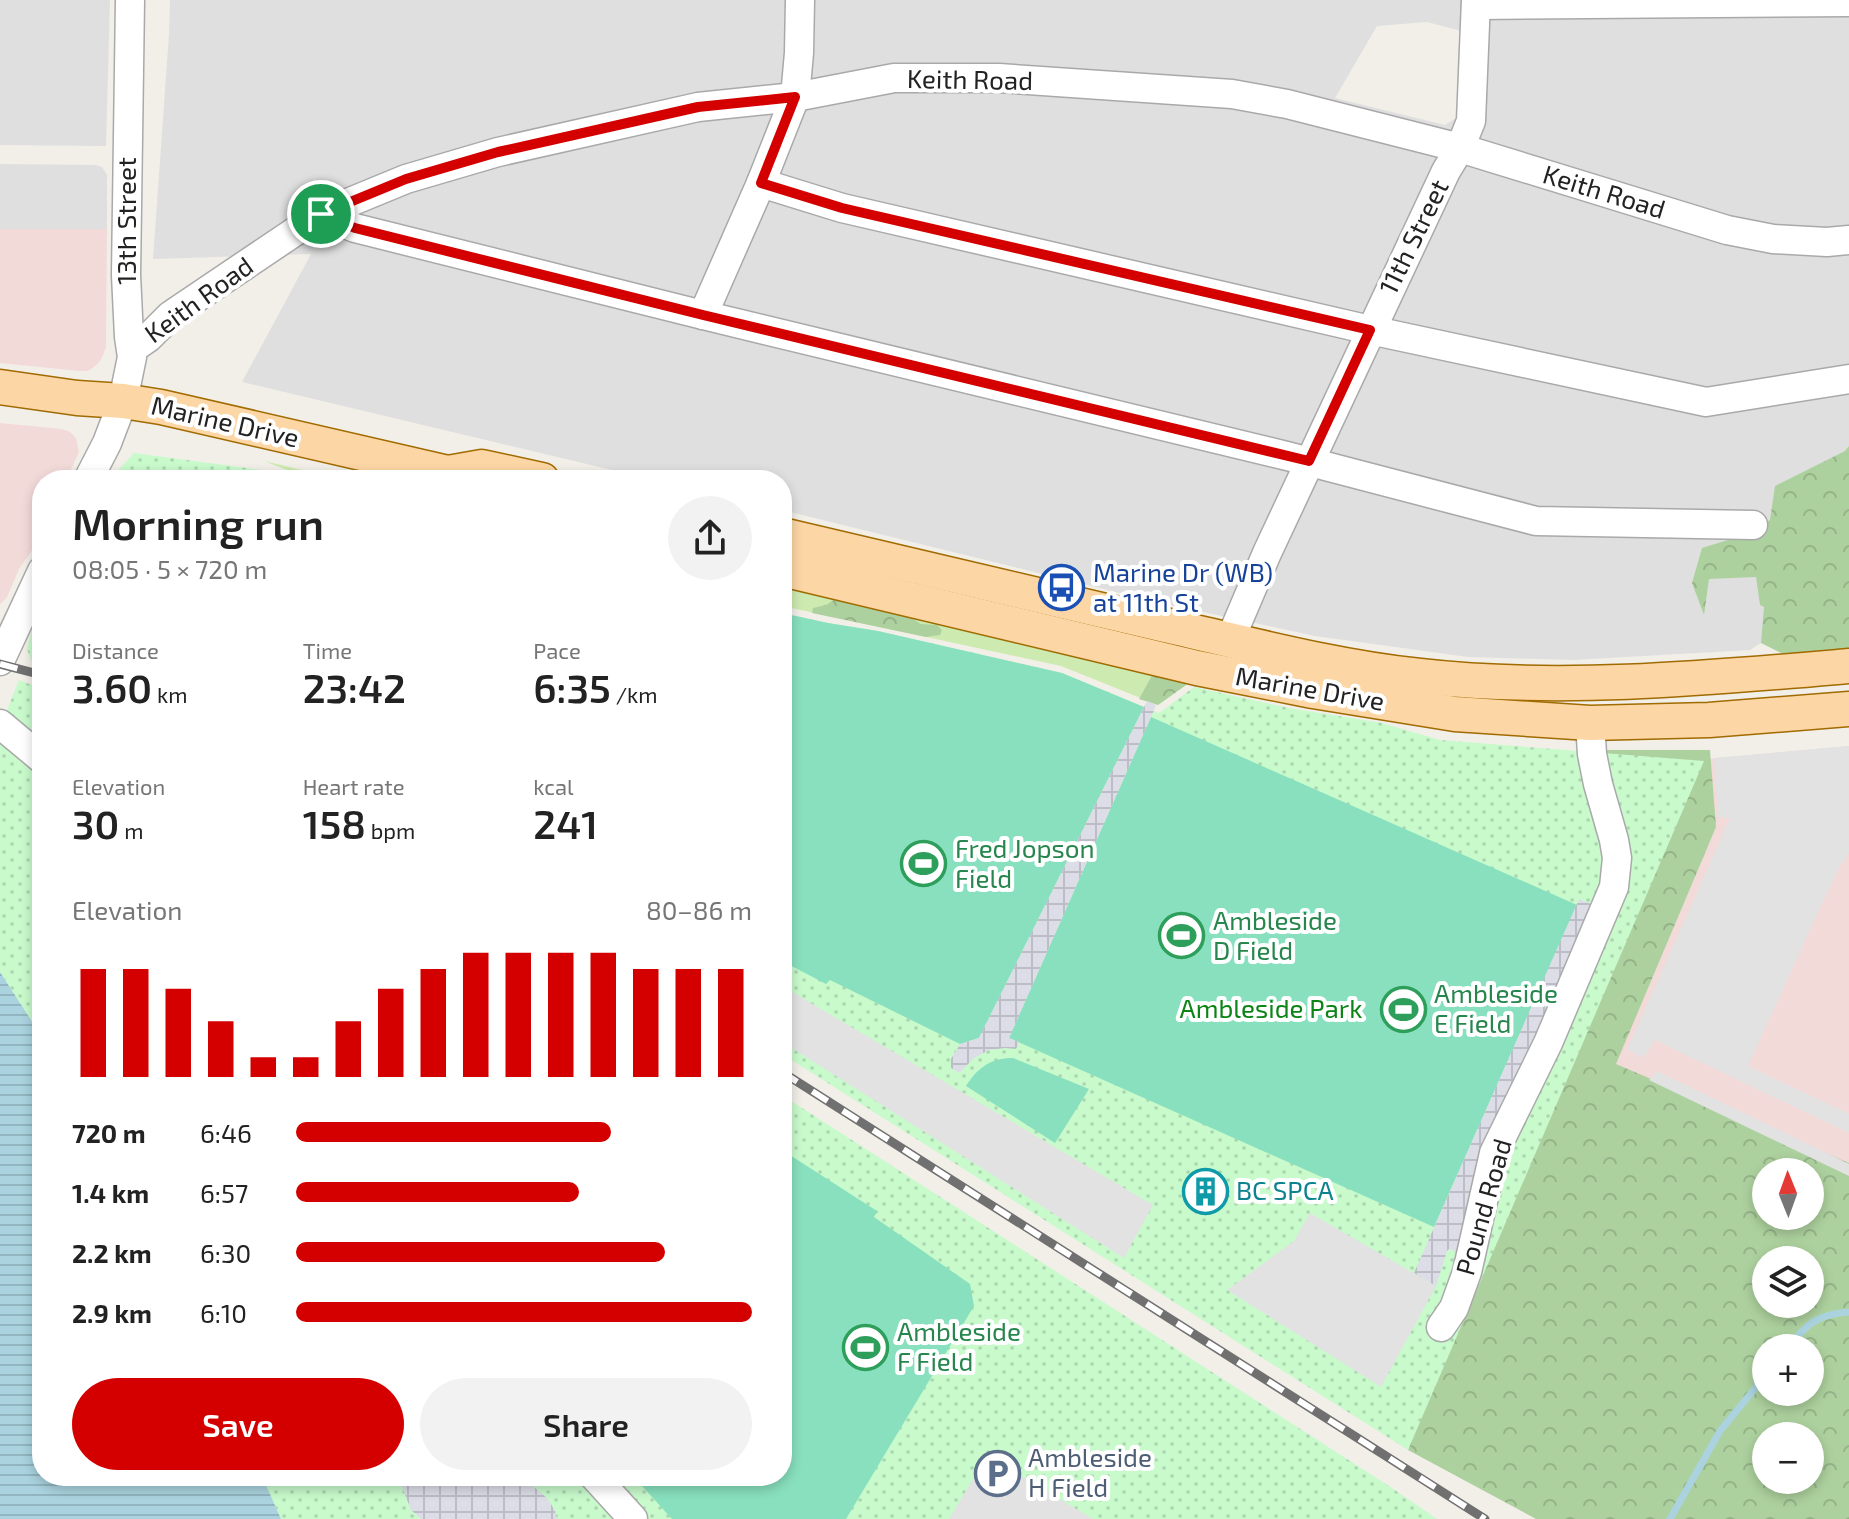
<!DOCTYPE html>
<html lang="en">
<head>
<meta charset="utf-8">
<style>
  body { margin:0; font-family:"Exo 2",sans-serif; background:#f2f2f2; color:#222; height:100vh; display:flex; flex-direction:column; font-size:30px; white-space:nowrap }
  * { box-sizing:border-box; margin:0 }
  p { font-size:26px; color:#767676 }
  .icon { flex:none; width:44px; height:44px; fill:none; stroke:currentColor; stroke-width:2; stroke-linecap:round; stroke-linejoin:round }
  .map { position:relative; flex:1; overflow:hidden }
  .side { position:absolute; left:32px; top:470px; width:760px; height:1016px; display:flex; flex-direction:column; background:#fff; border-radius:32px; box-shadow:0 4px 12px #0003 }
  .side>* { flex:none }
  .needle { width:52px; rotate:359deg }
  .buttons { position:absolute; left:1752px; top:1158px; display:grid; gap:16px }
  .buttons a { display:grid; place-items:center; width:72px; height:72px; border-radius:50%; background:#fff; box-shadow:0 4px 12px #0003; font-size:40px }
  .pin { position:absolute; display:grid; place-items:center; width:68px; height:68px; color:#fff; margin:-34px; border:4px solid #fff; border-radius:50%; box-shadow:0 2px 8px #0007 }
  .round { display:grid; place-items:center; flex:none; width:84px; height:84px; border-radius:42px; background:#f2f2f2 }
  .summary { display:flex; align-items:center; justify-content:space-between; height:136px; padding:0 40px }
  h1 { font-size:44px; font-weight:600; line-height:60px }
  .stats { display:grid; grid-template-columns:repeat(3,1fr); gap:12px; height:136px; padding:8px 40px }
  .stats div { display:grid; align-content:center }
  .stats b { font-size:40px; font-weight:600 }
  .stats small { font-size:22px; font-weight:400 }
  .stats p { font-size:22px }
  .chart { height:224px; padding:16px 40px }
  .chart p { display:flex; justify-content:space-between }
  .chart svg { width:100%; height:144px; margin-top:8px; stroke:#d40000; stroke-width:6 }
  .primary-button { display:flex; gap:16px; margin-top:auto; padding:16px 40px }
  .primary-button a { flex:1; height:92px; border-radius:48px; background:#d40000; color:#fff; font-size:32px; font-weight:600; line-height:92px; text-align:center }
  .primary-button a+a { background:#f2f2f2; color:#222 }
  ul { padding:0 40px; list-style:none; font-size:26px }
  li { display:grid; grid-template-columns:128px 96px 1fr; align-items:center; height:60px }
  li i { height:20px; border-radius:10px; background:#d40000 }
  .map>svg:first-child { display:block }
  .residential { fill:#e0dfdf; fill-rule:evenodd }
  .commercial { fill:#f2dad9 }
  .grass { fill:#cdebb0 }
  .forest { fill:url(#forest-crowns); fill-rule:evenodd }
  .park { fill:url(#park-dots) }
  .pitch { fill:#88e0be }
  .parking { fill:#e2e2e2 }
  .plaza { fill:url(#plaza-grid) }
  .water { fill:url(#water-rules) }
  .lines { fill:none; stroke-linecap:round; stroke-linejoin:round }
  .stream { stroke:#aad3df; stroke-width:7 }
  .minor-casing { stroke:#a9a9a9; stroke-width:31 }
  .major-casing { stroke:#a06b00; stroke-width:37 }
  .minor { stroke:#fff; stroke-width:28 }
  .major { stroke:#fcd6a4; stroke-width:34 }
  .rail-casing { stroke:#707070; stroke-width:9 }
  .rail { stroke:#fff; stroke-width:6; stroke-dasharray:18; stroke-linecap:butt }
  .route-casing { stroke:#fff; stroke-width:16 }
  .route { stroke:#d40000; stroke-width:10 }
  .labels { text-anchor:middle; stroke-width:8; stroke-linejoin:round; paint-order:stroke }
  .street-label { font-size:26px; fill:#222; stroke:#fff }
  .transit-label { font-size:26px; fill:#164399; stroke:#fff; text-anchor:start }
  .leisure-label { font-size:26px; fill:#27864d; stroke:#fff; text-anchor:start }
  .park-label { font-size:26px; fill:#0c8416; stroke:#fff }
  .culture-label { font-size:26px; fill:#0d838f; stroke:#fff; text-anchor:start }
  .service-label { font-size:26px; fill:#4e5e75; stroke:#fff; text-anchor:start }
</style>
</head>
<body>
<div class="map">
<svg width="1849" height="1519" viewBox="0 0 1849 1519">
  <defs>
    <pattern id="forest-crowns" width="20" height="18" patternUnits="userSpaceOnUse" patternTransform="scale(2)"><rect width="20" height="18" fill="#add19e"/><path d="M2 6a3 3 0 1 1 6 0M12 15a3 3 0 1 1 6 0" fill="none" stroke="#95b388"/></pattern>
    <pattern id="park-dots" width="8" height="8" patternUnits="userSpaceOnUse" patternTransform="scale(2)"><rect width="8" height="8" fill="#c8facc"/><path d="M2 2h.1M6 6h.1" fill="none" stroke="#acd6af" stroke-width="1.8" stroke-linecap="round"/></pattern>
    <pattern id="plaza-grid" width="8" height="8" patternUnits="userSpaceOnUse" patternTransform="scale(2)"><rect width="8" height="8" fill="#dddde8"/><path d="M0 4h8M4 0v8" fill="none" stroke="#bdbdc7"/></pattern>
    <pattern id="water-rules" width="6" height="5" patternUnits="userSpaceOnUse" patternTransform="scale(2)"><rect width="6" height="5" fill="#aad3df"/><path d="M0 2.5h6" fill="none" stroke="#92b5bf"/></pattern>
  </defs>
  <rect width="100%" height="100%" fill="#f2efe9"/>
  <g class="residential">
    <path d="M0,0H110L106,146L0,145Z"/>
    <path d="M170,0H1849V495L1780,631L1750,650L1573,660L1468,657L1315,636L1161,603L782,510V480H654L242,382L311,254L153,259L169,34ZM1427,22L1461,31L1459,116L1445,125L1335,98L1377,26Z"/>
    <path d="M0,164L96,165L102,167L107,175V229H0Z"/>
  </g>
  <g class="commercial">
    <path d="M0,229H107L106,347L101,360L94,367L88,371H79L0,363Z"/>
    <path d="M0,423L62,429L70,432L76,438L79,452L66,480H42V532L37,543L19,569L7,597L0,604Z"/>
    <path d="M1849,746V1189L1586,1063L1707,759Z"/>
  </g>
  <g class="grass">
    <path d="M264,461L344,480H312Z"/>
    <path d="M782,582L1187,677L1186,685L1158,705L1061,666L782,606Z"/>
  </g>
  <g class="forest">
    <path d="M1849,446V650L1783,654L1761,643L1764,607L1760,605L1756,577L1709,579L1704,615L1692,583L1702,548L1747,534L1770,520L1775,486L1845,451Z"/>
    <path d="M840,596L899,610L921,624L937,625L942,630L940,635L926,637L812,613L813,608L826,605Z"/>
    <path d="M1155,670L1187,678L1186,685L1158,705L1139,699Z"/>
    <path d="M1605,750H1710L1716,827L1616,1064L1849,1163V1519H1536L1408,1450L1481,1254ZM1766,1172H1810V1216H1766ZM1766,1260H1810V1304H1766ZM1766,1348H1810V1392H1766ZM1766,1436H1810V1480H1766Z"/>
  </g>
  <g class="park">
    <path d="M134,453L261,470L291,480H109Z"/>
    <path d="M42,610V666L32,663L27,649L32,630Z"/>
    <path d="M782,613L828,623L878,631L1062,673L1159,713L1194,687L1289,708L1382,723L1440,740L1704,761L1408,1450L782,1054Z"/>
    <path d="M19,680L42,689V1037L0,972V728Z"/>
    <path d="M782,1095L1392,1488L1437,1519H281L262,1476H782Z"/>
  </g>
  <g class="pitch">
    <path d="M782,613L828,623L878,631L1062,673L1144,707L979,1038L960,1044L830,980L826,984L782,961Z"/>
    <path d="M1151,717L1577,905L1434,1227L1009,1038Z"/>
    <path d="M1013,1058L1089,1089L1055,1143L966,1086C977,1068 991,1058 1013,1058Z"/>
    <path d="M782,1150L877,1211L874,1217L970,1284L974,1306L846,1519H672L633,1476H782Z"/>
  </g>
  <g class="parking">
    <path d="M1849,746V854L1841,864L1824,899L1748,1066L1849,1114V1133L1655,1040L1643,1058L1627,1050L1730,818L1718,817L1714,758Z"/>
    <path d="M782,986L1153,1205L1124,1258L782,1042Z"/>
    <path d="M1657,1071L1849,1164V1176L1649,1080Z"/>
    <path d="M1310,1213L1436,1286L1381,1387L1227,1290L1294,1241Z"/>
    <path d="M987,1456L1045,1490L1093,1519H949Z"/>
  </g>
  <g class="plaza">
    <path d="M1147,701L1156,705L1155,708L1009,1038L1019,1042L1017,1047L1016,1049L1005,1048L989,1050L974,1058L959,1073L951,1068V1059L960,1044L979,1038Z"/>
    <path d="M1579,899L1596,906L1481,1155L1456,1258V1254L1453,1250L1449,1249L1447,1251L1436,1286L1414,1273Z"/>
    <path d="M390,1476H516L520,1481L533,1486L548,1499L555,1511L557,1519H421L411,1510L401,1484Z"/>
  </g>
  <path class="water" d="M0,972L42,1037V1476H262L281,1519H0Z"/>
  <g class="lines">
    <g class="stream">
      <path d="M1788,1348C1808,1323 1815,1315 1849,1312"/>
      <path d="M1670,1519L1720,1431L1766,1375"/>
    </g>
    <defs>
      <g id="minor">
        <path d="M1476,5L1849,2"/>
        <path d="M761,183L842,208L1370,330L1706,402L1849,379"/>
        <path d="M321,214L355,228L703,315L1287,456L1536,521L1753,525"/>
        <path d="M703,315L761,183L795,97L799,53L800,0"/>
        <path d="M132,349L148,338L171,315L321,214L406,179L498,152L698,107L795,97L894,78H999L1232,94L1287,104L1460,148L1727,230L1773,239L1827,242L1849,240"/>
        <path d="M88,480L107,443L123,401L132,357L129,337L126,275L130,0"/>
        <path d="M1230,640L1267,553L1446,171L1460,148L1471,121L1476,0"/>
        <path d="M0,661L42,571"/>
        <path d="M0,724L42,759"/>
        <path d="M1441,1327L1454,1308L1467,1272L1494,1153L1548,1043L1614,887L1617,858L1614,840L1598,784L1592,754L1590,723"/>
        <path d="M594,1476L633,1519"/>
      </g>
      <g id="major">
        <path d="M0,387L77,398L123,401L161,407L448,473L459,480"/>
        <path d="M448,473L482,467L542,480"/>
        <path d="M782,535C910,565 1037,595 1165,625C1249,644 1334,667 1420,676C1558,692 1710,678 1849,666"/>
        <path d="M782,569L1197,668L1313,691L1455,714L1590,723L1709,720L1849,709"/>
      </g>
    </defs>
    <use href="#minor" class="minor-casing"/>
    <use href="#major" class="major-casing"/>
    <use href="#minor" class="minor"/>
    <use href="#major" class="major"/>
    <defs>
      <g id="rail">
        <path d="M0,664L42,675"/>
        <path d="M782,1072L1485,1519"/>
      </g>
    </defs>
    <use href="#rail" class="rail-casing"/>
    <use href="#rail" class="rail"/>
  </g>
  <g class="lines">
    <defs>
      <path id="route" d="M795,97L761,183L842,208L1370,330L1309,461L703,315L355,228L321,214L406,179L498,152L698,107Z"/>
    </defs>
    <use href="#route" class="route-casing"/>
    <use href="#route" class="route"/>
  </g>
  <defs>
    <symbol id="bus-ring" viewBox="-11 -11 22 22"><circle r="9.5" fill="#fff" stroke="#1a4fb4" stroke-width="1.5"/><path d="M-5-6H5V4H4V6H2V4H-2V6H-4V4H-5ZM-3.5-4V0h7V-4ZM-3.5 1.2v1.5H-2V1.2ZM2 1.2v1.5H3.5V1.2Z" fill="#1a4fb4"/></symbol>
    <symbol id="stadium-ring" viewBox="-11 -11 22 22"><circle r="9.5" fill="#fff" stroke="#2e9e5b" stroke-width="1.5"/><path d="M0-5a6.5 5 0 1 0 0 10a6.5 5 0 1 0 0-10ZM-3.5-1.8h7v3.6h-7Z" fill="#2e9e5b"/></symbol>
    <symbol id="building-ring" viewBox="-11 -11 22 22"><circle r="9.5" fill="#fff" stroke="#0f9aa8" stroke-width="1.5"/><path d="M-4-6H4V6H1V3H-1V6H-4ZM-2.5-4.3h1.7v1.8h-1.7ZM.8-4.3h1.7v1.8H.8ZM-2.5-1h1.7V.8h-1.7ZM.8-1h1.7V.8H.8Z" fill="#0f9aa8"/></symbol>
    <symbol id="parking-ring" viewBox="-11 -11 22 22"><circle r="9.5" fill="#fff" stroke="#5c6f8a" stroke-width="1.5"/><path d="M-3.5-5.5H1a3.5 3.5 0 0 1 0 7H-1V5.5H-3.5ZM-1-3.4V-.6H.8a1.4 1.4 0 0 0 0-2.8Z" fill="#5c6f8a"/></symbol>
  </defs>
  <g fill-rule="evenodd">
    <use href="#bus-ring" x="1036" y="562" width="51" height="51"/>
    <use href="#stadium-ring" x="898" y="838" width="51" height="51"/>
    <use href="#stadium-ring" x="1156" y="910" width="51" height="51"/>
    <use href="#stadium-ring" x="1378" y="984" width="51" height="51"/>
    <use href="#building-ring" x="1180" y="1166" width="51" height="51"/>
    <use href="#stadium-ring" x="840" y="1322" width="51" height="51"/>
    <use href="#parking-ring" x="972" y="1448" width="51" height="51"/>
  </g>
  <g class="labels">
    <g class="street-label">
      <text transform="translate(970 80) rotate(1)" y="9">Keith Road</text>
      <text transform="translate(1604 192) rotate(17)" y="9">Keith Road</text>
      <text transform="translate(127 221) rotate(-90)" y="9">13th Street</text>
      <text transform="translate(1414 237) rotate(-64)" y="9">11th Street</text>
      <text transform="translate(199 300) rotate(-36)" y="9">Keith Road</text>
      <text transform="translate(225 422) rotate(13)" y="9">Marine Drive</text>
      <text transform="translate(1310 689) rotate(10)" y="9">Marine Drive</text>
      <text transform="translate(1484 1207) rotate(-74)" y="9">Pound Road</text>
    </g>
    <g class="transit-label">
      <text x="1093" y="582">Marine Dr (WB)<tspan x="1093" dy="30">at 11th St</tspan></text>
    </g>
    <g class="leisure-label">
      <text x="955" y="858">Fred Jopson<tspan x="955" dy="30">Field</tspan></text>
      <text x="1213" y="930">Ambleside<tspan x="1213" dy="30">D Field</tspan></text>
      <text x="1434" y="1003">Ambleside<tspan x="1434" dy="30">E Field</tspan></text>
      <text x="897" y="1341">Ambleside<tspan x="897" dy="30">F Field</tspan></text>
    </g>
    <g class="park-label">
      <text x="1271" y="1018">Ambleside Park</text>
    </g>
    <g class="culture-label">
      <text x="1236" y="1200">BC SPCA</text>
    </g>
    <g class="service-label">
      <text x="1028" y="1467">Ambleside<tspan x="1028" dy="30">H Field</tspan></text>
    </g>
  </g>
</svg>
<div class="buttons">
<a><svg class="needle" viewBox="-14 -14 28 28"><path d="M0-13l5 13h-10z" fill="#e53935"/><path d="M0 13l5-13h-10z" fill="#767676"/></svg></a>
<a><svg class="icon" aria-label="layers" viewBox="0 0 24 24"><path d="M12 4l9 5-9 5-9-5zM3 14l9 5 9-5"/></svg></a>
<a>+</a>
<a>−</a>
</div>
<div class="pin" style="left:321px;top:214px;background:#1e9e55"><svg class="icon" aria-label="arrive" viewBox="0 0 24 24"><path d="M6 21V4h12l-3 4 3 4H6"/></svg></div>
<section class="side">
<div class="summary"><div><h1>Morning run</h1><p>08:05 · 5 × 720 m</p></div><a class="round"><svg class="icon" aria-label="share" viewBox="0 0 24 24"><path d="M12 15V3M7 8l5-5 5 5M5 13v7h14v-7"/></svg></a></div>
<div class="stats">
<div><p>Distance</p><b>3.60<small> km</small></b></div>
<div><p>Time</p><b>23:42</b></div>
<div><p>Pace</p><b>6:35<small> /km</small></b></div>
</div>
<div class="stats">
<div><p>Elevation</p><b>30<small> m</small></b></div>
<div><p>Heart rate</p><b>158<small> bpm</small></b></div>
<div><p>kcal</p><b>241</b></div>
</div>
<div class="chart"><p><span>Elevation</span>80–86 m</p>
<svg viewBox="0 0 160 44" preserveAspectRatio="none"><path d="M5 44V11M15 44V11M25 44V17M35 44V27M45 44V38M55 44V38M65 44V27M75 44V17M85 44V11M95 44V6M105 44V6M115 44V6M125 44V6M135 44V11M145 44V11M155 44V11"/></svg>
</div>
<ul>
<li><b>720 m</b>6:46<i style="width:69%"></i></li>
<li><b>1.4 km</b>6:57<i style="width:62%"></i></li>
<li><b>2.2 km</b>6:30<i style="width:81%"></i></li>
<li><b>2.9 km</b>6:10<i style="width:100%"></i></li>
</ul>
<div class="primary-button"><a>Save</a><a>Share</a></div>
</section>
</div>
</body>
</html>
